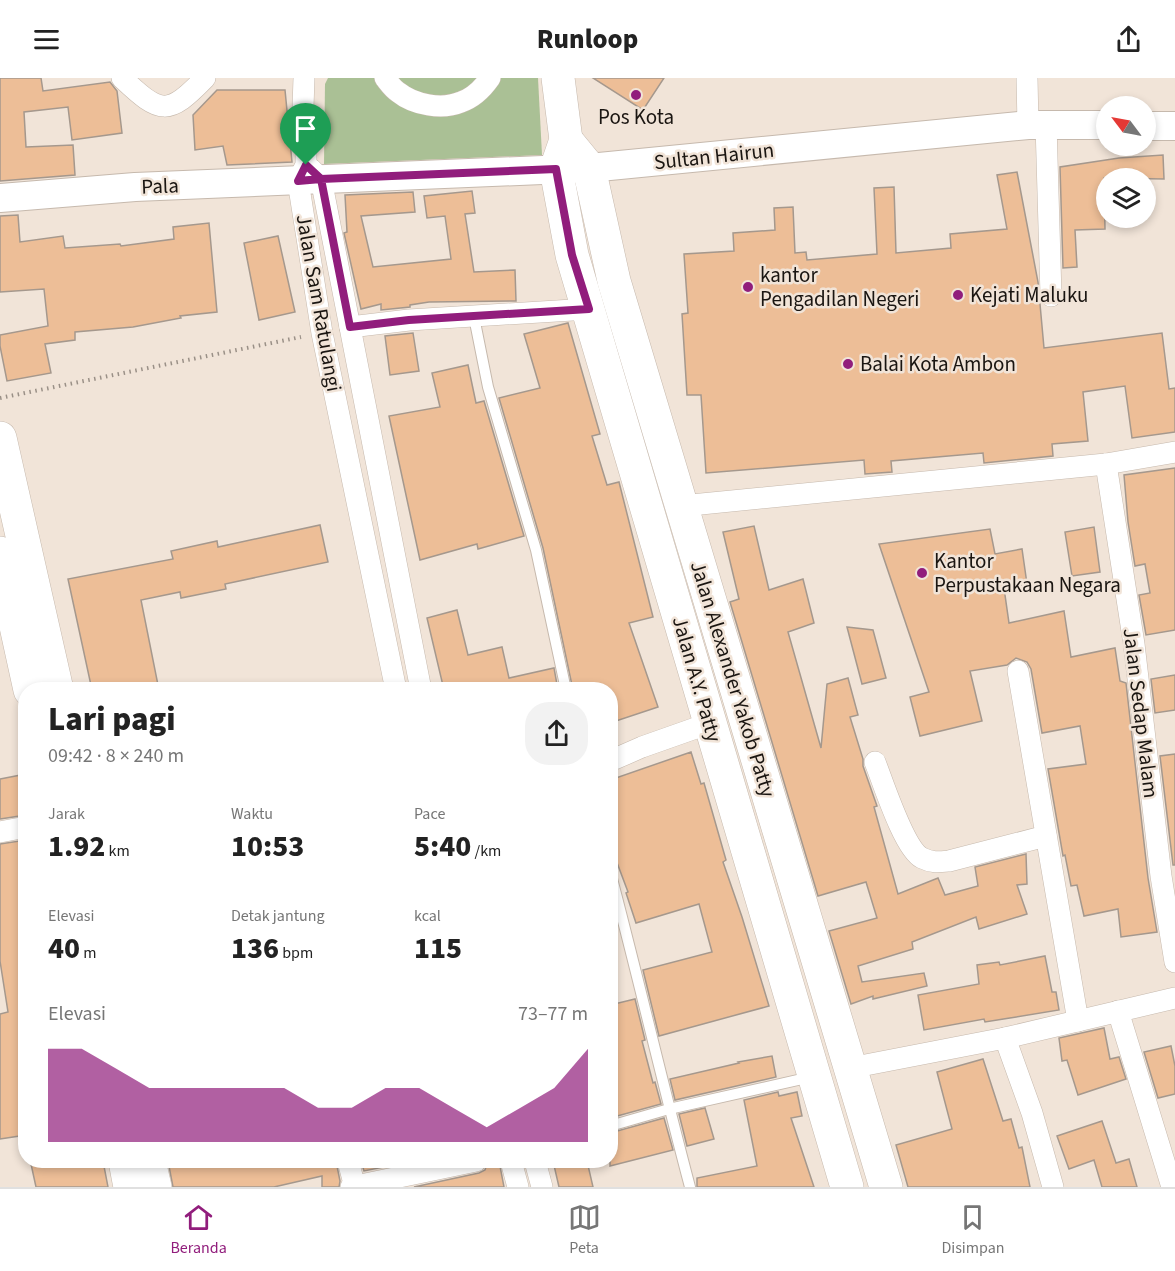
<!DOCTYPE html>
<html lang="id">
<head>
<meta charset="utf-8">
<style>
  body { margin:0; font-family:"Source Sans 3",sans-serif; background:#f2f2f2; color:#222; height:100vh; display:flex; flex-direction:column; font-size:22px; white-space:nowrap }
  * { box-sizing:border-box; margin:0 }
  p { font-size:20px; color:#767676 }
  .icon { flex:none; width:33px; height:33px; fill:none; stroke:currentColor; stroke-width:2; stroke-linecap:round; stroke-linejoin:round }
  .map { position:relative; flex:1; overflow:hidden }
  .panel { position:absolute; left:18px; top:604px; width:600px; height:486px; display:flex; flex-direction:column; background:#fff; border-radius:24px; box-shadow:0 3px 9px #0003 }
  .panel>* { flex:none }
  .needle { width:39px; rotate:302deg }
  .buttons { position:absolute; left:1096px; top:18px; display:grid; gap:12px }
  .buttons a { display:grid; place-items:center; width:60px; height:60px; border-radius:50%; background:#fff; box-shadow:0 3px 9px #0003; font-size:30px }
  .pin { position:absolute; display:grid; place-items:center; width:51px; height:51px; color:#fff; margin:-62px -26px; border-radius:50% 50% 50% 0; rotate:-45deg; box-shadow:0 0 6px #0007 }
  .pin .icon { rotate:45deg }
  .round { display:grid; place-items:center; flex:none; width:63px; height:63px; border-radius:24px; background:#f2f2f2 }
  .headline { display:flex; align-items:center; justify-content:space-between; height:102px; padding:0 30px }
  h1 { font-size:33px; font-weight:800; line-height:45px }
  .stats { display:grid; grid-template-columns:repeat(3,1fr); gap:9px; height:102px; padding:6px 30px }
  .stats div { display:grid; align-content:center }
  .stats b { font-size:30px; font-weight:800 }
  .stats small { font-size:16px; font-weight:400 }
  .stats p { font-size:16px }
  .chart { height:168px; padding:12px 30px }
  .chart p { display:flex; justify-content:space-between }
  .chart svg { width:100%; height:108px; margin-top:6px; fill:#911d7c; opacity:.7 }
  header { display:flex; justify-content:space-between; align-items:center; height:78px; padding:0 30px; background:#fff; font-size:27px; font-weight:800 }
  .dock { display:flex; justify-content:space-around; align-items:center; height:84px; border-top:2px solid #e0e0e0; background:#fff; font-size:16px; color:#767676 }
  .dock a { display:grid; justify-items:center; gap:3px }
  .dock .selected { color:#911d7c }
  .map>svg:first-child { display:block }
  .green { fill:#aac095 }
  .building { fill:#edbe97; stroke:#a5988d; stroke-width:1.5 }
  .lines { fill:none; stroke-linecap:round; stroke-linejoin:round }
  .lane-casing { stroke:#c6b9ad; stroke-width:12 }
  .street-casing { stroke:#c6b9ad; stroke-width:22 }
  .secondary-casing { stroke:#c6b9ad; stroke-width:30 }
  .primary-casing { stroke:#c6b9ad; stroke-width:34 }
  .highway-casing { stroke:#c6b9ad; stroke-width:34 }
  .path { stroke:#9a9087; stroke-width:4; stroke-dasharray:1.5 4.5; stroke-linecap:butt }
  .lane { stroke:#fff; stroke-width:10 }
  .street { stroke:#fff; stroke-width:21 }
  .secondary { stroke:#fff; stroke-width:28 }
  .primary { stroke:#fff; stroke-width:33 }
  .highway { stroke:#fff; stroke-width:33 }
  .route-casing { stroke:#fff; stroke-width:12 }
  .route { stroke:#911d7c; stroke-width:8 }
  .poi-dot { fill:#911d7c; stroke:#f1e4d8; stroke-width:2 }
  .labels { text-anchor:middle; stroke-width:5; stroke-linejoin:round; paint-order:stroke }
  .poi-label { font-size:21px; fill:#1a1511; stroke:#f1e4d8; text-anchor:start }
  .street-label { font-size:21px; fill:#1a1511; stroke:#f1e4d8 }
</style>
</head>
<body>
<header><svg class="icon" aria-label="menu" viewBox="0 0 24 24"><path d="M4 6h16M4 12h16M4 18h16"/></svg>Runloop<svg class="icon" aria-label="share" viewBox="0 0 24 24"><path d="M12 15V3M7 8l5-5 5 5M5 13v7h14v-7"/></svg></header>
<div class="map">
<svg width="1175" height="1109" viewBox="0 0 1175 1109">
  <rect width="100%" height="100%" fill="#f1e4d8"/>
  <path class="green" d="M328,0H538L542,77L324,86L325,6Z"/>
  <g class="building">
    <path d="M0,0H41L43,13L110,4L117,13L122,55L72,62L68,29L24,34L26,69L73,67L75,97L0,103Z"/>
    <path d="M593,0H664L643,32Z"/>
    <path d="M217,12H285L292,84L227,87L223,68L195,72L193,37Z"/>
    <path d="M1163,77L1164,101L1104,100L1105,151L1075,152L1077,189L1063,190L1060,89L1119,80Z"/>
    <path d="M1017,94L1038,204L1044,270L1162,255L1169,311L1175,310V354L1132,360L1125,308L1083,314L1088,363L1052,366L1053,378L984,385L983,375L891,383L892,394L865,396L864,382L706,395L701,317H687L682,236L688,235L684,176L734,173L733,155L775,152L774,130L793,129L795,175L806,174L807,182L877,176L874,110L894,109L896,175L951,170L950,156L1007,151L997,97Z"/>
    <path d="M472,113L475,135L465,136L474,194L515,192L516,223L429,224L410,227V229L381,232V226L361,231L344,155L347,154L345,117L413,114L415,134L361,138L373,189L451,181L445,138L427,140L424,118Z"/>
    <path d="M18,137L20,164L63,158L65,170L120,166L121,168L174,161L173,149L209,145L217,234L180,238L181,240L133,249L75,254V262L45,266L51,295L7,303L0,268V257L48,248L44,211L0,214V138Z"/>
    <path d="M278,158L295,234L259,242L244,165Z"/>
    <path d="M568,245L600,356L592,358L607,407L619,404L653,539L629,545L658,629L610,645V612H573L543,470L499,320L540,310L524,256Z"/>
    <path d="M413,255L419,293L390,297L385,258Z"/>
    <path d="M468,287L476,325L484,323L524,458L478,471L477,466L420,482L389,338L440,329L432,295Z"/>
    <path d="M1175,390V552L1146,557L1139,517L1150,515L1145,486L1135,488L1128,444L1124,397Z"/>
    <path d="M320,447L328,484L225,506L226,511L181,520L180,514L141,522L159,612H92L68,501L173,481L171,473L217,463L218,469Z"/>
    <path d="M754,448L769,512L803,501L814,545L788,554L821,670L827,606L848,600L858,637L850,639L863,681V688L877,728L874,729L898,816L938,800L945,817L978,808L975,789L1026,776L1027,806L1017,807L1027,836L979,851L976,839L912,864L913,871L858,888L862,904L924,895L927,908L873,921V918L851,926L829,853L877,840L866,804L818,818L730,524L739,521L723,454Z"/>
    <path d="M1094,449L1100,494L1072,498L1065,454Z"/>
    <path d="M990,451L995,476L1022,471L1027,506L1004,510L1009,545L1064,533L1071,579L1115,570L1120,603L1126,605L1148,800L1157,854L1121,859L1118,831L1084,838L1077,807L1071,808L1065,777L1063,778L1048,691L1086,686L1080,648L1042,655L1031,591L1027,584L1016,580L1007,587L970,593L982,643L920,658L910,619L929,614L879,466Z"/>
    <path d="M457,532L468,577L502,569L509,600L554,590L558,612H490V609L478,612H444L427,540Z"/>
    <path d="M847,549L873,552L886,600L862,606Z"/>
    <path d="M1175,597V632L1155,635L1151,601Z"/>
    <path d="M691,674L701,706L704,705L726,782L723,784L742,839L769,928L659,958L643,892L712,874L699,826L636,845L626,815L628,814L610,766V702Z"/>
    <path d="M1175,676V787H1173L1160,678Z"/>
    <path d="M26,696V737L0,741V701Z"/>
    <path d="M26,762V1057L0,1061V936L8,934L0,883V766Z"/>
    <path d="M1045,878L1052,914H1056L1059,932L985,944L984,941L924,952L918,917L979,906L977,887L999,884L1000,887Z"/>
    <path d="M635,921L645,962L642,963L653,1005L655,1004L661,1026L610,1040V927Z"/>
    <path d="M1104,950L1110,981L1119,979L1126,1001L1078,1017L1067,982L1062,983L1059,960Z"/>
    <path d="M1171,968L1175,988V1016L1158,1020L1144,974Z"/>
    <path d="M772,978L776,999L675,1022L670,1001L739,985L738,984Z"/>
    <path d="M983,981L1003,1043L1011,1041L1019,1070L1022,1069L1030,1109H908L896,1067L952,1051L937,994Z"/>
    <path d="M778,1014L779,1018L797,1014L802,1038L791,1040L814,1109H697V1100L757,1088L744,1022Z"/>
    <path d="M705,1030L714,1061L687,1068L679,1036Z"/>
    <path d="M664,1040L673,1072L610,1088V1055Z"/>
    <path d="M1102,1043L1116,1085L1129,1081L1137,1109H1102L1094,1082L1069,1091L1057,1058Z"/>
    <path d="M46,1083H103L108,1109H36L31,1086Z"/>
    <path d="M168,1083H336L340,1103L339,1109H322V1098L274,1109H173Z"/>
    <path d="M361,1083H413L364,1093Z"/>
    <path d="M488,1083H499L504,1109H414L479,1095L485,1092Z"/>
    <path d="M553,1083H587L593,1109H559Z"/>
  </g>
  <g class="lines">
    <defs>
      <g id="lane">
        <path d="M474,239L488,309L536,472L566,612"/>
        <path d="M610,793C638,898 662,1004 690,1109"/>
        <path d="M610,1048L669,1031L811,999"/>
      </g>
      <g id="street">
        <path d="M122,0C161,37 168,38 205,0"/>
        <path d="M304,0L303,29L306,66V87L298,103L322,255L396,612"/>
        <path d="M385,0C389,5 393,11 398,14C414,27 442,32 461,24C473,20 483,10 490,0"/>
        <path d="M1027,0L1028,47"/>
        <path d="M1046,46L1051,218"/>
        <path d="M311,91L321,101L421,612"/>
        <path d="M350,249L409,242L589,231"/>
        <path d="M1106,386L1134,566L1161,798L1175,884"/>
        <path d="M681,428L1106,386L1175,374"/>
        <path d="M1018,593L1078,943"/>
        <path d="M610,683L642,669L710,645"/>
        <path d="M875,684C883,704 904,771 922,780C932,785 939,784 949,783L1046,758"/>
        <path d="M0,754L26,749"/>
        <path d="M1118,933L1172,1109"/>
        <path d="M1005,960L1032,1035L1053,1109"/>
        <path d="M850,990L1005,960L1175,920"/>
        <path d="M348,1083L355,1109"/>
        <path d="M511,1083L518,1109"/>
        <path d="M535,1083L542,1109"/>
        <path d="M351,1109L476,1083"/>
      </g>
      <g id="secondary">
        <path d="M1146,48H1175"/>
        <path d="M0,120L135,109L589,90L1028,47H1107"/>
      </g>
      <g id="primary">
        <path d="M558,0L566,62L556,91L572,177L847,1109"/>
        <path d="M566,62L589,90L614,203L886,1109"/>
      </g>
      <g id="highway">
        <path d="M0,360L57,612"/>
        <path d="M0,475L30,612"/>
        <path d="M125,1083L130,1109"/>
        <path d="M149,1083L155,1109"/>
      </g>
    </defs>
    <use href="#lane" class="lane-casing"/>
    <use href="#street" class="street-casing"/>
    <use href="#secondary" class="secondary-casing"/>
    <use href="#primary" class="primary-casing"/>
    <use href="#highway" class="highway-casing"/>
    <path class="path" d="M0,320L301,259"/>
    <use href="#lane" class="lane"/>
    <use href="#street" class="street"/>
    <use href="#secondary" class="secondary"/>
    <use href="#primary" class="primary"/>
    <use href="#highway" class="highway"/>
  </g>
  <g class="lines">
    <defs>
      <path id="route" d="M306,87L321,101L556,91L572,177L589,231L409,242L350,249L321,101L298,103L306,87"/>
    </defs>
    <use href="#route" class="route-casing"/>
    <use href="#route" class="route"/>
  </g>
  <g class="poi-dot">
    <circle cx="636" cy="17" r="6"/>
    <circle cx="748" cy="209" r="6"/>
    <circle cx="958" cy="217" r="6"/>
    <circle cx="848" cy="286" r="6"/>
    <circle cx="922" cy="495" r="6"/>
  </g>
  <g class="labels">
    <g class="poi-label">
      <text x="636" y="46" text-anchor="middle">Pos Kota</text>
      <text x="760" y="204">kantor<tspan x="760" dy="24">Pengadilan Negeri</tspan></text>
      <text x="970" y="224">Kejati Maluku</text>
      <text x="860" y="293">Balai Kota Ambon</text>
      <text x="934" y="490">Kantor<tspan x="934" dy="24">Perpustakaan Negara</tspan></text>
    </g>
    <g class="street-label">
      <text transform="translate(714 78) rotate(-6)" y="7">Sultan Hairun</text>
      <text transform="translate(160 108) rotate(-2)" y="7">Pala</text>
      <text transform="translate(319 225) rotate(80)" y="7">Jalan Sam Ratulangi</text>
      <text transform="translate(697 601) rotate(74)" y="7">Jalan A.Y. Patty</text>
      <text transform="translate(733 601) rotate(73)" y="7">Jalan Alexander Yakob Patty</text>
      <text transform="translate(1141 635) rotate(83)" y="7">Jalan Sedap Malam</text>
    </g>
  </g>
</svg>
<div class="buttons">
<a><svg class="needle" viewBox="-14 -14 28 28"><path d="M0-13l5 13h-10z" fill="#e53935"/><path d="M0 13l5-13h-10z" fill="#767676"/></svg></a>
<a><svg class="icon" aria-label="layers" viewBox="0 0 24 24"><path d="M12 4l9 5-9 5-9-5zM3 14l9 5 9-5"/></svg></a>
</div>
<div class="pin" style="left:306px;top:87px;background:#1e9e55"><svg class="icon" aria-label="arrive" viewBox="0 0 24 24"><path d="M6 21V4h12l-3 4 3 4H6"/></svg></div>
<section class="panel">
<div class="headline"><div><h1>Lari pagi</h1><p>09:42 · 8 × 240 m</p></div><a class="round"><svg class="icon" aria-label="share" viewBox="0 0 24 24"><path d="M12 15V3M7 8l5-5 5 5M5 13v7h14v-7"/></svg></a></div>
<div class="stats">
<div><p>Jarak</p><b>1.92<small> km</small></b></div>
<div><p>Waktu</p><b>10:53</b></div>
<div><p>Pace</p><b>5:40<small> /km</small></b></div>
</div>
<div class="stats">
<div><p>Elevasi</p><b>40<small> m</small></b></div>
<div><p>Detak jantung</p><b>136<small> bpm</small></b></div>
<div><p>kcal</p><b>115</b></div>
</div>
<div class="chart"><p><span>Elevasi</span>73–77 m</p>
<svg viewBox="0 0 160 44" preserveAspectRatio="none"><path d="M0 44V6L10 6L20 14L30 22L40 22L50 22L60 22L70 22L80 30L90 30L100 22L110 22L120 30L130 38L140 30L150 22L160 6V44z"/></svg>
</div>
</section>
</div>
<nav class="dock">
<a class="selected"><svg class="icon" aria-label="home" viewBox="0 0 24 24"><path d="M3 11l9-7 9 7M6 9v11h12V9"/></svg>Beranda</a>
<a><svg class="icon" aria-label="map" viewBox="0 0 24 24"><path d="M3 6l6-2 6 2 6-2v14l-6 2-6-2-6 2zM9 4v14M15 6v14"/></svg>Peta</a>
<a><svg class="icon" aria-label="saved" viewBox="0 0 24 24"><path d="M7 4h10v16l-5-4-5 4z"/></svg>Disimpan</a>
</nav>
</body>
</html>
